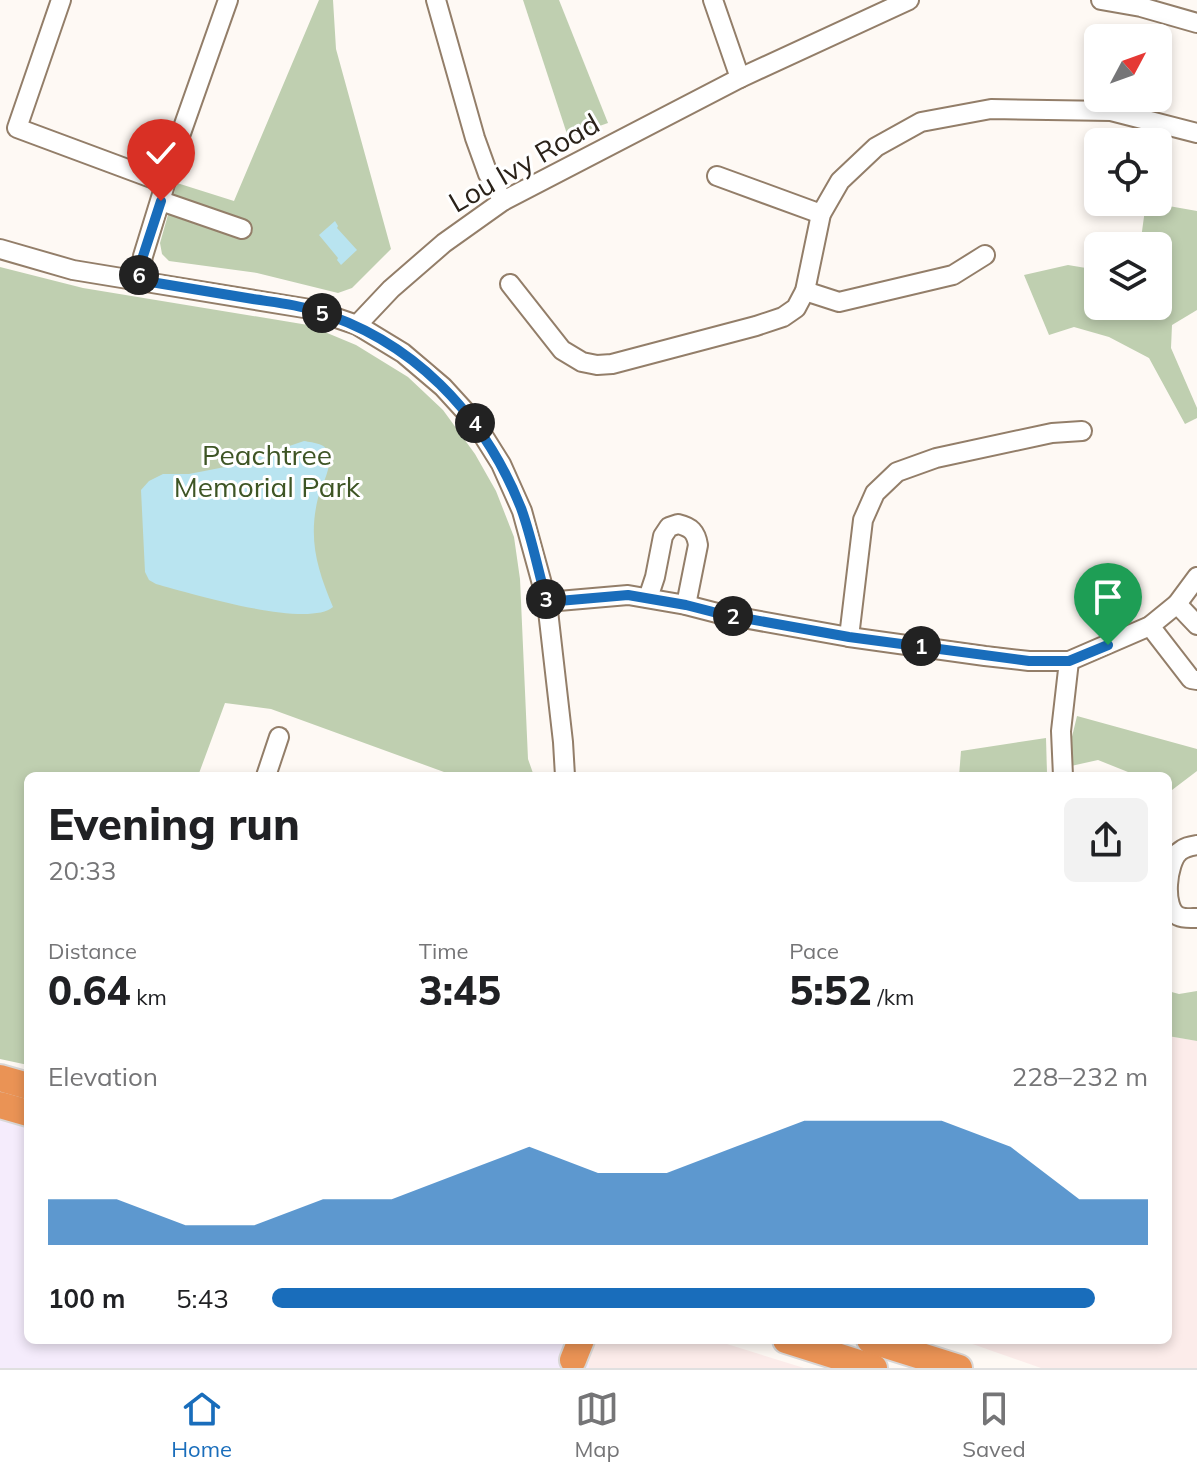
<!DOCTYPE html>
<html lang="en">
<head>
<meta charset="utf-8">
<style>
  body { margin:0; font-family:Mulish,sans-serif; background:#f2f2f2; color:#202124; height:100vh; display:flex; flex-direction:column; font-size:30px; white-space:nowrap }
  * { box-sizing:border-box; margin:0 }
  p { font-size:26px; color:#757577 }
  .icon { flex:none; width:44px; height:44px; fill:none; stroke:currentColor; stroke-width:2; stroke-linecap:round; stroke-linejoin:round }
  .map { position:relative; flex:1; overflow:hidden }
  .drawer { position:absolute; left:24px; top:772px; width:1148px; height:572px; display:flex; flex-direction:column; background:#fff; border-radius:12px; box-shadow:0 4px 12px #0003 }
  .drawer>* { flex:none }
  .needle { width:52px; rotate:49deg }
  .controls { position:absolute; left:1084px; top:24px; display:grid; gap:16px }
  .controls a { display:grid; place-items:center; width:88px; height:88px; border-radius:12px; background:#fff; box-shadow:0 4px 12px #0003; font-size:40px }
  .pin { position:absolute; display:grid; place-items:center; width:68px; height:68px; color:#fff; margin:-82px -34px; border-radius:50% 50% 50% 0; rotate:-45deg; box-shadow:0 0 8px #0007 }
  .pin .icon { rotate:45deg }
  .km { position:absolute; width:40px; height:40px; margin:-20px; border-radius:50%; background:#222; color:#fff; font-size:22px; line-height:40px; text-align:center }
  .round { display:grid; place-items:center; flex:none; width:84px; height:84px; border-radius:12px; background:#f2f2f2 }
  .overview { display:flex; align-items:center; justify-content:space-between; height:136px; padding:0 24px }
  h1 { font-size:44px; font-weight:800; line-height:60px }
  .metrics { display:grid; grid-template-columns:repeat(3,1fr); gap:12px; height:136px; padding:8px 24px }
  .metrics div { display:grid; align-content:center }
  .metrics b { font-size:40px; font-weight:800 }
  .metrics small { font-size:22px; font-weight:400 }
  .metrics p { font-size:22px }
  .chart { height:224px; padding:16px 24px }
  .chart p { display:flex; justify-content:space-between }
  .chart svg { width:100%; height:144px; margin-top:8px; fill:#196dbb; opacity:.7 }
  ul { padding:0 24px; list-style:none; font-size:26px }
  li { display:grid; grid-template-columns:128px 96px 1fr; align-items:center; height:60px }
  li i { height:20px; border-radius:10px; background:#196dbb }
  .tabs { display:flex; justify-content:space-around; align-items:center; height:112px; border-top:2px solid #e0e0e0; background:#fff; font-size:22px; color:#757577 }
  .tabs a { display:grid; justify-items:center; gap:4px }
  .tabs .selected { color:#196dbb }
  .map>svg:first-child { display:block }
  .commercial { fill:#fcecea }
  .industrial { fill:#f5ecfc }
  .green { fill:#bfcfb0 }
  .water { fill:#b9e4f0 }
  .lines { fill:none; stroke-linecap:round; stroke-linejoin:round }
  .minor-casing { stroke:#937e69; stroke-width:22 }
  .highway-casing { stroke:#d9d7d6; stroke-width:30 }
  .minor { stroke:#fff; stroke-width:18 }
  .highway { stroke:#ea9355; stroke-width:26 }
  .route-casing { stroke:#fff; stroke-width:16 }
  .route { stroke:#196dbb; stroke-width:10 }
  .labels { text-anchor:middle; stroke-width:6; stroke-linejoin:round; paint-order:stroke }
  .street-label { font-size:28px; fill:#2a2219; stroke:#fff }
  .park-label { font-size:28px; fill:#3e5525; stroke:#fff }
</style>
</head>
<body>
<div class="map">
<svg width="1197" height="1368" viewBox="0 0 1197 1368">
  <rect width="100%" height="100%" fill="#fef9f4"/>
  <g class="commercial">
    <path d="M1168,1036L1197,1041V1368H1041L961,1340H1168Z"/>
    <path d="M588,1340H714L804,1368H589Z"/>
  </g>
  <path class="industrial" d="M0,1095L28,1103V1340H588L589,1368H0Z"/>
  <g class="green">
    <path d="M319,0H333L336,49L391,249L352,288L338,293L257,273L169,261L162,254L160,243L177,183L234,201Z"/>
    <path d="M523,0H559L608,123L568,137Z"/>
    <path d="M1146,202L1197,211V310L1172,325L1171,348L1197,408V418L1185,424L1149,358L1109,337L1074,327L1049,335L1024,275L1068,265L1098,270V306H1158V246H1140Z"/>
    <path d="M0,267L83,288L308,325L356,345L408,377L443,410L475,454L496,491L514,537L520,579L528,759L534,776H455L271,709L225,703L198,776H28V1065L0,1059Z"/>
    <path d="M1077,716L1197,749V771L1172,790L1168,788V776H1138L1098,760L1071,766L1070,745Z"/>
    <path d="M1046,738L1047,773L1033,776H959L961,751Z"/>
    <path d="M1168,991L1179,994L1197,991V1041L1168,1036Z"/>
  </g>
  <g class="water">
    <path d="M335,221L338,226L337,228L357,250L341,265L337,260L338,258L319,235Z"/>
    <path d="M304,441C314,443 327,443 329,455C331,470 322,484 318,498C308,539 317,569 333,607C307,629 189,593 156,584L149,580L145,572L141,490L149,481L163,474H189L230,466Z"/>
  </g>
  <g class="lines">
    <defs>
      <g id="minor">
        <path d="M61,0L17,128L165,183"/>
        <path d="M436,0L475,138L488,174L503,201"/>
        <path d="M713,0L740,78"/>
        <path d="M1101,0L1141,7L1197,23"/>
        <path d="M717,176L821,214"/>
        <path d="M161,201L242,229"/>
        <path d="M0,249L73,270L310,309L357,325L403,353L443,387L474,421L501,464L522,511L547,602L563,742L565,776"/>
        <path d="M139,280L143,256L180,136L228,0"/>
        <path d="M510,284L562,350L582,362L597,365L612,364L756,326L783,317L796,308L805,291L821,214L840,181L876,147L921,122L991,109L1111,111L1197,133"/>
        <path d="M805,291L839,302L953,275L985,255"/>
        <path d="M357,325L391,289L444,243L503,201L740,78L909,0"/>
        <path d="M648,598L655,577L663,536L669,527L678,524C691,527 696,532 698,545L686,605"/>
        <path d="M547,602L628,595L686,605L721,614L849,637L985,656L1029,661H1069L1150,626L1177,604L1197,577"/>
        <path d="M1177,604L1197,625"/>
        <path d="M1150,626L1191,679L1197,680"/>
        <path d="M849,637L863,520L875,493L897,472L936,458L1052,433L1082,431"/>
        <path d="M266,776L279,737"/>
        <path d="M1063,776L1061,731L1069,661"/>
        <path d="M1197,845C1191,846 1184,847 1179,852C1167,862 1162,908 1178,916C1184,919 1191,918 1197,918"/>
      </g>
      <g id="highway">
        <path d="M0,1078L28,1086"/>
        <path d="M0,1105L28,1113"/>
        <path d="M786,1340L874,1368"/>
        <path d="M870,1340L959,1368"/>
        <path d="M573,1360L581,1340"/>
      </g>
    </defs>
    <use href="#minor" class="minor-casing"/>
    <use href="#highway" class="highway-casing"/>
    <use href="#minor" class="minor"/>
    <use href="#highway" class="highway"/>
  </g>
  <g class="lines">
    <defs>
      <path id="route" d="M161,201L143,256L139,280C177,286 215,293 253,299C272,302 294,304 313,310C412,339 483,413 521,508C532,538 538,571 547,602L628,595L686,605L721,614L849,637L1029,661H1069L1108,645"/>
    </defs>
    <use href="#route" class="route-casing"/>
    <use href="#route" class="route"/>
  </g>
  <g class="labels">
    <g class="street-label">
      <text transform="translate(524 163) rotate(-30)" y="10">Lou Ivy Road</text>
    </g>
    <g class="park-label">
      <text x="267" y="465">Peachtree<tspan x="267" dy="32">Memorial Park</tspan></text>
    </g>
  </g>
</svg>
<div class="controls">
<a><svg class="needle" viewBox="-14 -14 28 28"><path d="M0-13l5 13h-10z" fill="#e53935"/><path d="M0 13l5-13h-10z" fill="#757577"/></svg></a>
<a><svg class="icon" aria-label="locate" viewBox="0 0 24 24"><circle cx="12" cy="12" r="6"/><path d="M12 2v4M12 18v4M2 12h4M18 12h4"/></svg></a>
<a><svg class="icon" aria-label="layers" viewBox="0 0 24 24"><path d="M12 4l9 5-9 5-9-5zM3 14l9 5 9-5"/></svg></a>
</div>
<div class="pin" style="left:1108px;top:645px;background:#1e9e55"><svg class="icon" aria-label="arrive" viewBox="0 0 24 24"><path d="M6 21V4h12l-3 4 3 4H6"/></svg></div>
<div class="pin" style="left:161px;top:201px;background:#d93025"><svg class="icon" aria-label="check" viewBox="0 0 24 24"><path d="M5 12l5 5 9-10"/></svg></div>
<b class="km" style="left:921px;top:646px">1</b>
<b class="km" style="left:733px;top:616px">2</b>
<b class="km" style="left:546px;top:599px">3</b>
<b class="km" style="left:475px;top:423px">4</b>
<b class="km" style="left:322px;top:313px">5</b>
<b class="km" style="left:139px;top:275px">6</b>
<section class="drawer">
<div class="overview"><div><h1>Evening run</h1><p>20:33</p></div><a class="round"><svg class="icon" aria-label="share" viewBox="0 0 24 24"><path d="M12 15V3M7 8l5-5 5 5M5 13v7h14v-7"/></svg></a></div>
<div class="metrics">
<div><p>Distance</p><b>0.64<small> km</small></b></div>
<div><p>Time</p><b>3:45</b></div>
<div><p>Pace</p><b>5:52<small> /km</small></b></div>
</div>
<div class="chart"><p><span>Elevation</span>228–232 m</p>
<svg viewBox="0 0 160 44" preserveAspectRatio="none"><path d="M0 44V30L10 30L20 38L30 38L40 30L50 30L60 22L70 14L80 22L90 22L100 14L110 6L120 6L130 6L140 14L150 30L160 30V44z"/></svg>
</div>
<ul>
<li><b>100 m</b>5:43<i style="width:94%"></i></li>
</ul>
</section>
</div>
<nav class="tabs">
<a class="selected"><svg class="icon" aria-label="home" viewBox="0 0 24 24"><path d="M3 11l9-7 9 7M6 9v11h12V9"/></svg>Home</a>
<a><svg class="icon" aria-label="map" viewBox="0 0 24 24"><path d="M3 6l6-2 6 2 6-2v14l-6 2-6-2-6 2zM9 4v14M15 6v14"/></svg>Map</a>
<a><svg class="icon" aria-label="saved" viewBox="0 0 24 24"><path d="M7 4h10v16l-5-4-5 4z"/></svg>Saved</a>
</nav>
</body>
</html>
